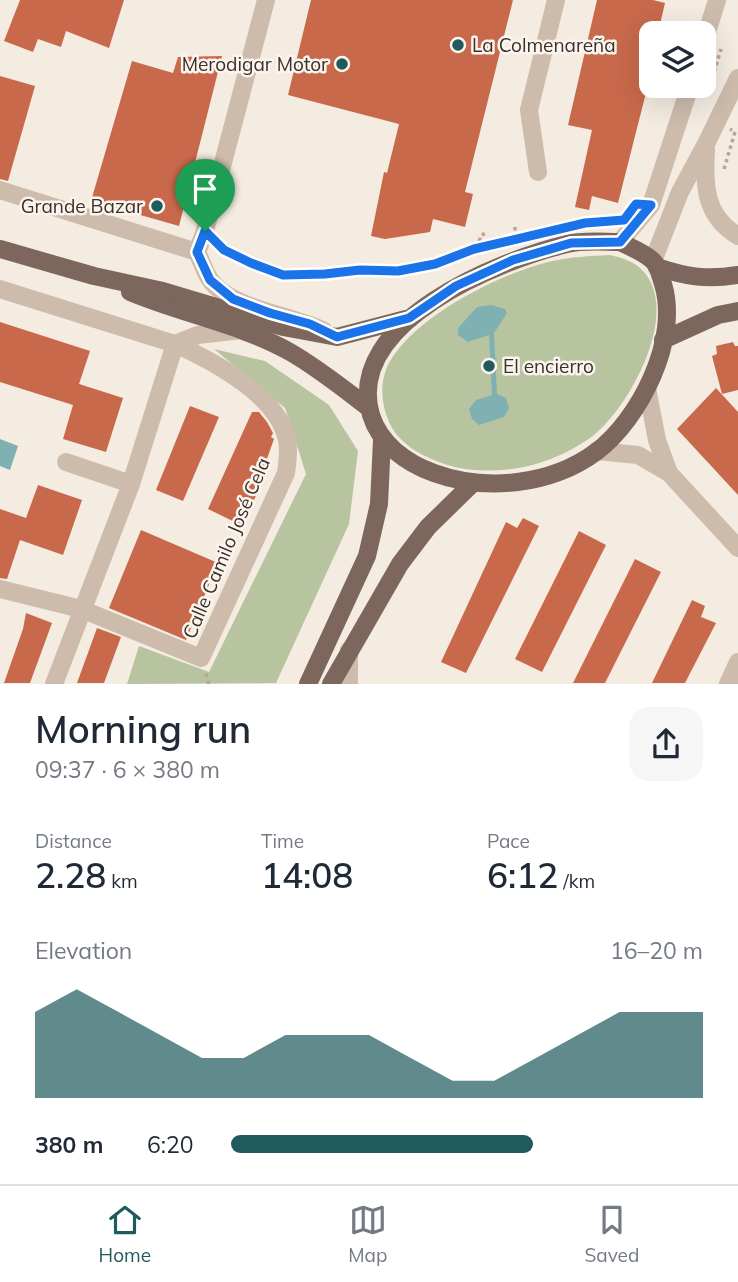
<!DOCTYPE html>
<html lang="en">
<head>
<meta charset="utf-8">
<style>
  body { margin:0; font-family:Mulish,sans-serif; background:#f6f6f7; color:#1f2937; height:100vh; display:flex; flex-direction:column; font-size:26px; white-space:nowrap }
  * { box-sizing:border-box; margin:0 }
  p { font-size:23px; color:#747a83 }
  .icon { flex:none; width:38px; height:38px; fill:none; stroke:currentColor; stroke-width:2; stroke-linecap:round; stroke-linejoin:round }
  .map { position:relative; height:684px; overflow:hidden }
  .side { display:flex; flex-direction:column; background:#fff; flex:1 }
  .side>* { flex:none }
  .controls { position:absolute; left:639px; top:21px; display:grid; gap:14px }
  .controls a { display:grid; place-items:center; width:77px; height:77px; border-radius:14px; background:#fff; box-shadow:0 7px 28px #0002; font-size:35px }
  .pin { position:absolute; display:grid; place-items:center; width:60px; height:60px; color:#fff; margin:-72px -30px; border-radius:50% 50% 50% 0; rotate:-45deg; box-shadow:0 0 7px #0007 }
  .pin .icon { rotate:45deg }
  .round { display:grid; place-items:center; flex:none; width:74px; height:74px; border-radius:21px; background:#f6f6f7 }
  .overview { display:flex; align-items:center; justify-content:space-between; height:119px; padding:0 35px }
  h1 { font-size:38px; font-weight:600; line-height:52px }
  .stats { display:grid; grid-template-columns:repeat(3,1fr); gap:10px; height:119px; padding:7px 35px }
  .stats div { display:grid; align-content:center }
  .stats b { font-size:35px; font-weight:600 }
  .stats small { font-size:19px; font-weight:400 }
  .stats p { font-size:19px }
  .chart { height:196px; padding:14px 35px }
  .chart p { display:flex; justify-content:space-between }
  .chart svg { width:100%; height:126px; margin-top:7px; fill:#1f5a5e; opacity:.7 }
  ul { padding:0 35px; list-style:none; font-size:23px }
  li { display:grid; grid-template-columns:112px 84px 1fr; align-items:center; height:52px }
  li i { height:18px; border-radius:9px; background:#1f5a5e }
  .menu { display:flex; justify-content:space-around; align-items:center; height:98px; border-top:2px solid #e0e1e3; background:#fff; font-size:19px; color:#747a83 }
  .menu a { display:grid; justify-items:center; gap:4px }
  .menu .current { color:#1f5a5e }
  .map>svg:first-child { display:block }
  .green { fill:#b8c4a0 }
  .water { fill:#7fb0b2 }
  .building { fill:#c8694b }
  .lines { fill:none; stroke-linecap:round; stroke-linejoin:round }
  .path { stroke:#b9a596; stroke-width:3.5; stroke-dasharray:3.5 3.5; stroke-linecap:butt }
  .minor { stroke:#cdbbac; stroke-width:18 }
  .major { stroke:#7d675c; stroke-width:18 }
  .route-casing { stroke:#fff; stroke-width:14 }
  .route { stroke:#1a73e8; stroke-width:9 }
  .poi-dot { fill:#1f5a5e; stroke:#fbf5ee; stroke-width:2.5 }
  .labels { text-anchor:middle; stroke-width:5; stroke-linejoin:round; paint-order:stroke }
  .poi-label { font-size:19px; fill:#3b302b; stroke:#fbf5ee; text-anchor:start }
  .street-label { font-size:19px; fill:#3b302b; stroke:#fbf5ee }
</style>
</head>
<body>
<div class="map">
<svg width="738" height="684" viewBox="0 0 738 684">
  <rect width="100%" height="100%" fill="#f4ebe1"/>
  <g class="green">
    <path d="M610,255C622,258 634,261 643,271C682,313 628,411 590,438C553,464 509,475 465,469C439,465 401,449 390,424C381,405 379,382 389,363C415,316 501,273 552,261C571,257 590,256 610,255Z"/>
    <path d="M214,349L265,361L329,405L358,451L349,524L276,683L127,684L139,646L209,672L306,474L285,408Z"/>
  </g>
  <g class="water">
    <path d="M491,305L505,309L507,313L494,333L497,394L506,398L509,408L504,417L479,425L472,419L469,409L476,400L492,395L489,335L468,342L458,335V328L477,307Z"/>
    <path d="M0,439L18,446L10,470L0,466Z"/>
  </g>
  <g class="building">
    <path d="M20,0H124L109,48L66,31L61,47L38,39L33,52L4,41Z"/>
    <path d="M311,0H513L465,192L473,194L465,227L433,219L430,232L385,239L371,236L384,172L387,173L399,124L288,95Z"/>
    <path d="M597,0H653L665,3L658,33H651V73L618,203L592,196L589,210L575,207L592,130L568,125Z"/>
    <path d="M222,56L179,226L91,201L132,61L173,73L178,57Z"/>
    <path d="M0,76L35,86L8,181L0,179Z"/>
    <path d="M0,322L90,351L79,384L123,398L106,452L63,439L73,405L0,382Z"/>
    <path d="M733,342L735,346H738V390L722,394L712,356L717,354L716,346Z"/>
    <path d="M716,388L738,412V495L677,429Z"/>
    <path d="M190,406L219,417L183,501L156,490Z"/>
    <path d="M252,412H259L267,422L273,433L271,437L274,439L264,467L260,486L243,526L208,509Z"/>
    <path d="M38,485L82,500L63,555L20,540L7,579L0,578V509L26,518Z"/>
    <path d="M523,518L539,526L466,673L441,662L506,522L517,528Z"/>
    <path d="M141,530L218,563L186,640L109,608Z"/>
    <path d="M579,531L606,545L542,672L515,659Z"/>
    <path d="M635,559L661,572L605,683H573Z"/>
    <path d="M692,600L705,606L701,617L716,623L685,683H652Z"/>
    <path d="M26,613L52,623L30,683H4L23,629Z"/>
    <path d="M97,628L121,637L104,683H77Z"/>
  </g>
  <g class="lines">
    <g class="path">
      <path d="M708,92L721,49"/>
      <path d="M724,169L735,132L730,129"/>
      <path d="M588,222L615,220"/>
      <path d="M515,227V239"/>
      <path d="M217,243L224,250L251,263L283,275L325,274L360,269L398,271L435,264L474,249L525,237"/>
      <path d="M479,248L480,236L488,232"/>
      <path d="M206,674L209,684"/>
    </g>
    <g class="minor">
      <path d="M704,42L717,0"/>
      <path d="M706,150C704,184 704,216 738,236"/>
      <path d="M538,172L529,110L556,0"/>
      <path d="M0,190L197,252"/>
      <path d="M620,242L651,205L690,86"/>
      <path d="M197,252L205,231L266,0"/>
      <path d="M197,252C201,260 204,270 209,278C228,309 293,315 324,331"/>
      <path d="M653,261L680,192L707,142L738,78"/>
      <path d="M0,289L175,344L198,335L241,330"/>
      <path d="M647,388L657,440L669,473"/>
      <path d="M596,451L638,455L669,473L738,548"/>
      <path d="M66,462L131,484"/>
      <path d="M0,589L81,609L201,658L286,473C288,458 290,444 284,430C269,391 211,360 175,344L131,484L54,684"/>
      <path d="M349,684V650"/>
      <path d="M728,684L738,662"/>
    </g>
    <g class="major">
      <path d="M620,242C630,247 643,252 652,260C659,266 660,276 663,284C680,339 640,419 596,452C551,485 486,492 434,473C406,463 380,444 371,415C344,322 500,260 567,244C583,240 603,242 620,242Z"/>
      <path d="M0,249L94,276L163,291L283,327L337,337L406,319"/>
      <path d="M657,267C687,277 707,280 738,275"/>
      <path d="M130,292C182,314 240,324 290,352C318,368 344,389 369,408"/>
      <path d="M663,340L718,315L738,311"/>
      <path d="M308,684L367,556L379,504L382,440"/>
      <path d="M331,684L400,564L428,527L473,483"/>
    </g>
  </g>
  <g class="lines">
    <defs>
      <path id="route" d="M636,204L651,205L620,242L571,243L513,260L456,286L409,318L337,337L310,324L270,313L233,299L210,280L197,252L205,231L224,250L251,263L283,275L325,274L360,270L398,271L435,264L474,249L585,223L624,220Z"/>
    </defs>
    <use href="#route" class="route-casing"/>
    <use href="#route" class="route"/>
  </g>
  <g class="poi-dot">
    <circle cx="458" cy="45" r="7"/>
    <circle cx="342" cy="64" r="7"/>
    <circle cx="157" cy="206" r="7"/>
    <circle cx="489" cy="366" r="7"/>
  </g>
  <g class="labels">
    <g class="poi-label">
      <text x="472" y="52">La Colmenareña</text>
      <text x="328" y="71" text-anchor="end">Merodigar Motor</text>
      <text x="143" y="213" text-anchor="end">Grande Bazar</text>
      <text x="503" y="373">El encierro</text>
    </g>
    <g class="street-label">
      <text transform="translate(226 548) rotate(-67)" y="7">Calle Camilo José Cela</text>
    </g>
  </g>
</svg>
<div class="controls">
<a><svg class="icon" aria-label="layers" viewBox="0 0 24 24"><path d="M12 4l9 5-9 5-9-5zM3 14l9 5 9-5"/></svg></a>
</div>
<div class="pin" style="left:205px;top:231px;background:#1e9e55"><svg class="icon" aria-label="arrive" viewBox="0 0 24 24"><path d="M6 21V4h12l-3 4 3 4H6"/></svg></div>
</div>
<section class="side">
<div class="overview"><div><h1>Morning run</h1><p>09:37 · 6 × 380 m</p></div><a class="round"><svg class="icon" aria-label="share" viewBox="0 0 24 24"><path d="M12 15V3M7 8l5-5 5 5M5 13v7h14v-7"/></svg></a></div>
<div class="stats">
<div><p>Distance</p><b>2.28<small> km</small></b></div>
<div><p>Time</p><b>14:08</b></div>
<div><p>Pace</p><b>6:12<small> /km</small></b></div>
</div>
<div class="chart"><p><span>Elevation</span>16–20 m</p>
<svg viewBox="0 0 160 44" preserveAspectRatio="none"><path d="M0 44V14L10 6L20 14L30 22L40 30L50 30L60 22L70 22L80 22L90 30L100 38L110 38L120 30L130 22L140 14L150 14L160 14V44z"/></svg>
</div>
<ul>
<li><b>380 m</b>6:20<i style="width:64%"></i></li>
</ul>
</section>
<nav class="menu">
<a class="current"><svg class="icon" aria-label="home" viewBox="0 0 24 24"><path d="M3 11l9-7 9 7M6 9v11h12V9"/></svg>Home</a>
<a><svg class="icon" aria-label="map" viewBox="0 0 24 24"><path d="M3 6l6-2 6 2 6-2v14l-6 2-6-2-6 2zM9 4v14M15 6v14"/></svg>Map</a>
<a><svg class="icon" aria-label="saved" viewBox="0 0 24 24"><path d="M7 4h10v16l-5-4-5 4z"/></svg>Saved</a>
</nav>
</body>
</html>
